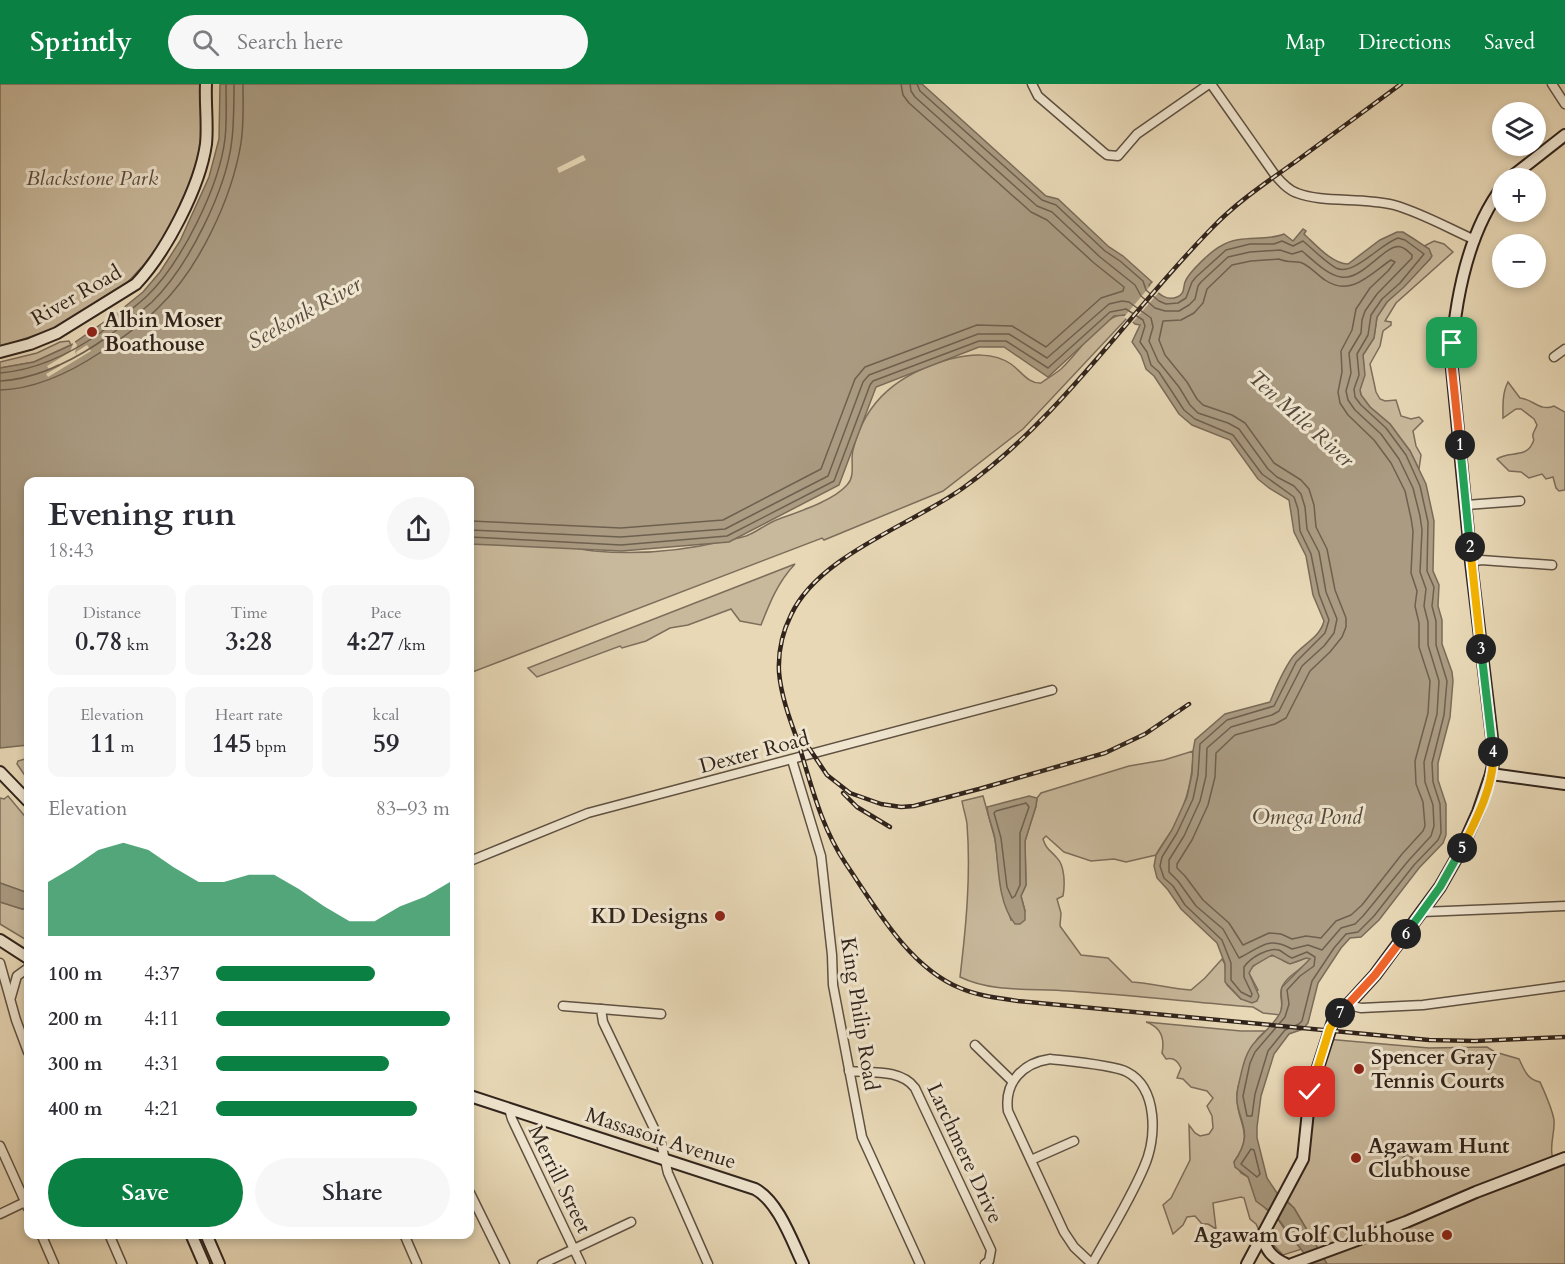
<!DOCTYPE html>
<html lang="en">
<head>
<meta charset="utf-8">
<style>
  body { margin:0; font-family:Cardo,serif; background:#f7f7f7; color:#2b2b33; height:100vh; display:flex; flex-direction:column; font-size:22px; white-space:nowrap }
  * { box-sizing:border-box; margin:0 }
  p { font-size:20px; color:#7c7c81 }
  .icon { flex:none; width:33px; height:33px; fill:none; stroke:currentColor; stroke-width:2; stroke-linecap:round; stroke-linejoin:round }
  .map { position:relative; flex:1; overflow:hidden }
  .sheet { position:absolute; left:24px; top:393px; width:450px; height:762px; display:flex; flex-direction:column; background:#fff; border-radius:12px; box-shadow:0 3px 9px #0003 }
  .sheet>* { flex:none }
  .fabs { position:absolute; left:1492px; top:18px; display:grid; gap:12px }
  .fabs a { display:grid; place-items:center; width:54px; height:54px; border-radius:50%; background:#fff; box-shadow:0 3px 9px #0003; font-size:30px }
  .pin { position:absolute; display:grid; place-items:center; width:51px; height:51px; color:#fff; margin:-26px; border-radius:12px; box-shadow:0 3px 9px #0006 }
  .km { position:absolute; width:30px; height:30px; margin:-15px; border-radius:50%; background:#222; color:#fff; font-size:16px; line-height:30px; text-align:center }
  .round { display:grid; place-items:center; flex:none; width:63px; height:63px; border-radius:32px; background:#f7f7f7 }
  .overview { display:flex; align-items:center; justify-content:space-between; height:102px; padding:0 24px }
  h1 { font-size:33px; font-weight:600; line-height:45px }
  .stats { display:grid; grid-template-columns:repeat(3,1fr); gap:9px; height:102px; padding:6px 24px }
  .stats div { display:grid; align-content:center; border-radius:12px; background:#f7f7f7; text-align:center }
  .stats b { font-size:26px; font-weight:600 }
  .stats small { font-size:16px; font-weight:400 }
  .stats p { font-size:16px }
  .chart { height:168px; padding:12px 24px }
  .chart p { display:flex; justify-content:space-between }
  .chart svg { width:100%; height:108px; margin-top:6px; fill:#0b8043; opacity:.7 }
  .cta { display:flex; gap:12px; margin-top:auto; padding:12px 24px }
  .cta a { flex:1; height:69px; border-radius:36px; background:#0b8043; color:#fff; font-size:24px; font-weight:600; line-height:69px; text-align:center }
  .cta a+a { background:#f7f7f7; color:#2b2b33 }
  ul { padding:0 24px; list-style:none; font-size:20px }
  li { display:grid; grid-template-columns:96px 72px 1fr; align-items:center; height:45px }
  li i { height:15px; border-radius:8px; background:#0b8043 }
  header { display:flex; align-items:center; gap:36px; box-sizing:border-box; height:84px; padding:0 30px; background:#0b8043; color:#fff }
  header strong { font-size:28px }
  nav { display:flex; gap:33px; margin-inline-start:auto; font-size:21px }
  .search { width:420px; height:54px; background:#f7f7f7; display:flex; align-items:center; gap:15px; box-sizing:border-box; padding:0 21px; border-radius:33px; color:#7c7c81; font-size:22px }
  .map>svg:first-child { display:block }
  .green { fill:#c9b99c; stroke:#7d6e5c; stroke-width:1.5 }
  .water { fill:#aa9b82; stroke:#7a6b59; stroke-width:1.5 }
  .pier { fill:#e8d8b6 }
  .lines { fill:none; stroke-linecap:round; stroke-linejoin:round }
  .shore { stroke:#6e604f; stroke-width:1.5 }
  .street-casing { stroke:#5f5142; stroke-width:11 }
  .secondary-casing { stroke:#31241c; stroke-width:14 }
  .street { stroke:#f0e6d0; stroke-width:8 }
  .secondary { stroke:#f0e6d0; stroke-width:10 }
  .rail-casing { stroke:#31241c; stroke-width:4.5 }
  .rail { stroke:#f0e6d0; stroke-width:2; stroke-dasharray:7; stroke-linecap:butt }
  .split-1-casing { stroke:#fff; stroke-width:12 }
  .split-2-casing { stroke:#fff; stroke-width:12 }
  .split-3-casing { stroke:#fff; stroke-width:12 }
  .split-4-casing { stroke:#fff; stroke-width:12 }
  .split-5-casing { stroke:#fff; stroke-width:12 }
  .split-6-casing { stroke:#fff; stroke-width:12 }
  .split-7-casing { stroke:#fff; stroke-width:12 }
  .split-8-casing { stroke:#fff; stroke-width:12 }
  .split-1 { stroke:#f0652b; stroke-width:8 }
  .split-2 { stroke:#22a559; stroke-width:8 }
  .split-3 { stroke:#f5b400; stroke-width:8 }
  .split-4 { stroke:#22a559; stroke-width:8 }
  .split-5 { stroke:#f5b400; stroke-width:8 }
  .split-6 { stroke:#22a559; stroke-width:8 }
  .split-7 { stroke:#f0652b; stroke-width:8 }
  .split-8 { stroke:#f5b400; stroke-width:8 }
  .poi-dot { fill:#8f2418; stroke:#f0e6d0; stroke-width:2 }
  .labels { text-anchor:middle; stroke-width:6; stroke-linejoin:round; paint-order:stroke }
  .park-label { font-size:21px; font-style:italic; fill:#57493c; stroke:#f0e6d0 }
  .street-label { font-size:21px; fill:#31241c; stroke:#f0e6d0 }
  .poi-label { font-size:21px; font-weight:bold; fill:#31241c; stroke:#f0e6d0; text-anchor:start }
  .water-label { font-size:22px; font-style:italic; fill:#55483b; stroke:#f0e6d0 }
</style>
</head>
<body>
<header>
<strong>Sprintly</strong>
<div class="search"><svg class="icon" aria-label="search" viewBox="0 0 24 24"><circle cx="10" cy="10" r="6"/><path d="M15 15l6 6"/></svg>Search here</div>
<nav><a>Map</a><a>Directions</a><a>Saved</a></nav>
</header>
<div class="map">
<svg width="1565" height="1180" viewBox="0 0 1565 1180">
  <rect width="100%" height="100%" fill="#e8d8b6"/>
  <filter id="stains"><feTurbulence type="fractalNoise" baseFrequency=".00333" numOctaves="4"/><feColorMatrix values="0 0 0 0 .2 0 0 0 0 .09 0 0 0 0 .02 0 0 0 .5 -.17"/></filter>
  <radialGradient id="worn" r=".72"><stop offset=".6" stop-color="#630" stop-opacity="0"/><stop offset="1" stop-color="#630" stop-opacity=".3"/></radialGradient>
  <g class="green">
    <path d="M0,0H201L202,57L195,89L166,150L154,170L125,201L70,237L53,245L0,263Z"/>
    <path d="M1434,157L1444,160L1453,168L1396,219L1385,237L1391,238V241L1383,247L1380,262L1370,280L1376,308L1380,315L1385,317L1396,316L1401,332L1411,335L1419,333L1423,337L1413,347L1416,362L1421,371L1419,385L1410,367L1390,340L1370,323L1361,311L1360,306L1364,286L1363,271L1374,254L1377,233L1387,218L1430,175L1429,165L1424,162Z"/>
    <path d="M1123,230L1128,233L1023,345L943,407L824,456L822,454L470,589V440C510,449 552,462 594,467C637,471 682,467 724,457C731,455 740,454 746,452C757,448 767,439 779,435C798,428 833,417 847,401C856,392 850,377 853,366C865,315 901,289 950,275C971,270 993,268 1011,280C1021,287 1028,300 1041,299C1048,294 1055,290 1061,285C1080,268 1096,236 1123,230Z"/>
    <path d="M69,257L71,261L34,278L0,284V278L37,269L60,258Z"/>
    <path d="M1508,298L1520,314C1533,315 1540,328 1554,322L1565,328V406L1559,407L1556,404L1553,393L1546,395L1542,390L1529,394L1521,388L1509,387L1497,375C1508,367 1526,374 1532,360C1536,354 1532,356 1533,350C1534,347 1536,344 1537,341L1534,335L1521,325H1516L1503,334C1503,323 1502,309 1508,298Z"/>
    <path d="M795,480C778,498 770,518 761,541L740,537L731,525L688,541L670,544L646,557L622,564L620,562L537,593L528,584Z"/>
    <path d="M1193,667C1193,695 1187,719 1173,744C1168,753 1161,761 1156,771L1126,778L1114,775L1091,777L1064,768L1046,752L1043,755C1046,765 1050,766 1057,774C1065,782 1065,801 1063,812L1057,815L1061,829L1060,842L1081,871L1108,874L1132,898C1152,899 1171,905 1191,906L1205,894L1222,875L1225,880L1227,901L1241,915L1258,906L1249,889C1251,881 1267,870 1276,872C1280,873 1283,878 1288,879C1295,880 1300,876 1306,874L1311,875C1302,886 1283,893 1281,907C1280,916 1284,920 1280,931L1263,929L1253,923C1192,918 1130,911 1069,907C1033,904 993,909 960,893C966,843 971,791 967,740C966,732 963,724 962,717L983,712L995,755L1001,804L1011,836L1025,827L1021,812L1026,801L1025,757L1036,722L1037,714L1041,709L1129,682L1164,676Z"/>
    <path d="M28,674V696L17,680L18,677Z"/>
    <path d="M8,712L28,736V809L0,799V714L4,715Z"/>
    <path d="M0,818L22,825L28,824V857L0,840Z"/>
    <path d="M1146,938L1241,947H1265C1262,951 1258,953 1256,957C1249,970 1238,997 1237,1011C1236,1041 1256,1047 1234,1078L1241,1089L1248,1093L1266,1125L1276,1132L1289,1152L1302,1165L1283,1171L1263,1150V1147L1259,1146L1256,1140L1250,1135L1244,1114L1241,1113L1213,1119L1216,1145L1208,1140H1202L1195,1132L1187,1133L1183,1141L1173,1150L1163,1121L1171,1114L1190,1076L1189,1041L1195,1049L1200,1052L1209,1050L1213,1044L1212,1032L1207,1022L1213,1014L1207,1007L1191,1003L1183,995L1177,994L1181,984C1178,977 1174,973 1166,975L1162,969C1165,954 1161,943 1146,938Z"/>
    <path d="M1326,955L1429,964L1487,963L1495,968L1519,975C1524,985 1527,996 1540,998C1545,1009 1552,1024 1554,1036C1555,1048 1550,1059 1552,1071L1559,1076L1565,1073V1180H1327L1294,1124L1282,1112L1296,1087Z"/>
  </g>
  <g class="water">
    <path d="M220,0H922L1046,112L1058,115L1109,163L1123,172L1152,198L1149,201C1157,208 1166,218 1177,213C1185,210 1183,204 1185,198C1189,188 1211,167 1221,162C1240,150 1264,158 1284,150L1293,157L1303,145L1306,147L1304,150C1315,160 1332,180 1348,180L1380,156L1397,148H1403L1414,155L1429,165L1432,172L1430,175L1404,203L1387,218L1377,233L1374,254L1363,271L1365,291L1360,306L1361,311L1370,323L1390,340L1410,367L1426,400L1434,437L1433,487L1439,501L1438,522L1442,536V560L1452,588L1453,597L1450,633L1438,679V696L1446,720V751L1443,759L1419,784L1379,836L1361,853L1350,854L1341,864L1318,899L1308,939L1303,945L1289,950L1274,970L1261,1012L1257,1043V1054L1267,1094L1277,1109L1294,1124L1327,1180H1312L1276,1132L1256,1117L1248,1093L1235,1083L1234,1078C1259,1043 1231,1035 1238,1003C1242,987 1244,969 1256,957C1264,948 1275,939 1280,929C1285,920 1279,912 1282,903L1310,875L1306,874L1290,880L1272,871L1253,882L1249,889L1259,912L1257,917L1252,919L1241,915L1225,898V880L1217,859L1181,825L1168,806L1157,794L1154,782L1156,771L1172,746L1187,713L1192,690L1193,667L1195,656L1225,630L1270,618C1276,603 1282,588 1292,574C1301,561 1320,554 1324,537L1313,511L1306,472L1294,448L1289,416L1269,404L1258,395L1230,356L1192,341L1179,330L1154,292L1146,285L1141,271L1132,258L1140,241L1135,240L1125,231L1114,232L1048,293L1004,263H979L876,303L839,401L729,458L622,467L470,460V398H28V661L0,664V284L34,278L71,261L117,229L143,208L160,188L180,157L209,93L219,55Z"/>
    <path d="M1029,712L1037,714L1036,722L1025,757L1026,801L1021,812L1025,827V836L1020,840H1015C997,818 999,781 995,755C993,744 988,734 987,723Z"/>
    <path d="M0,799L28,809V824L22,825L0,818Z"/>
    <path d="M1407,1069L1424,1085L1418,1092L1401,1076Z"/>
  </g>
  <g class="pier">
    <path d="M583,71L586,76L559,89L557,84Z"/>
    <path d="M1151,201L1159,208L1132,239L1124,233Z"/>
    <path d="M73,255L77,261L75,268L77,272L76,268L87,261L91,267L48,293L46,290L60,282L58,280L49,285L47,282L70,268L73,260L71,257Z"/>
  </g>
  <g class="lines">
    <g class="shore">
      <path d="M1279,175C1287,179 1297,177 1302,179C1310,182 1317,191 1325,196C1351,214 1371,189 1391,176L1395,178L1388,187L1370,204L1356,225L1352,246L1341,267L1342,288L1338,308L1340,319L1348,331L1374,356L1391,379L1405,407L1411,434L1413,447L1411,489L1417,507L1415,522L1419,539V563L1430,597L1428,629L1415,677L1416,700L1423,718L1425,742L1423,747L1402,770L1362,821L1351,831L1336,837L1321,854L1306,852L1292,855L1281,850L1269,849L1243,861L1229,839L1203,816L1185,792L1177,784V780L1192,756L1208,721L1215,693L1216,669L1235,651L1275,640L1286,634L1310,587L1330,568L1342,553L1346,543V534L1335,506L1327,465L1316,443L1314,421L1309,405L1301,396L1274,379L1245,339L1232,331L1203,321L1197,315L1187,298L1165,271L1159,256L1163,237L1181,236L1194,229L1203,219L1207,205L1232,181L1251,177Z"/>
      <path d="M0,289C37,286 70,270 100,249C116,237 132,226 147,212C182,178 219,103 225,55C227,37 226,18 226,0"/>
      <path d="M0,297C36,295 68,279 97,260C116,247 135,233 152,218C188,183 227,105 232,55C234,37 234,18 234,0"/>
      <path d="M0,306C37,305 71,288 101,268C121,255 141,241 158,224C199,185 232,114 241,59C244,40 243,19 243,0"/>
      <path d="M470,437L621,444L723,436L821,385L855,295L865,283L977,241L1012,242L1046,263L1101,214L1123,207L1124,203L1094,179L1047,136L1031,128L909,19L903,11L901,0"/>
      <path d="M470,446L621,453L725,445L828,392L863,298L869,291L978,250H1009L1047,274L1109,220L1122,217L1129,218L1151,234L1153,243L1149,257L1158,277L1179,303L1190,321L1198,329L1228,339L1239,345L1268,385L1277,393L1294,402L1301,410L1305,423L1307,445L1319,468L1326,508L1337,535L1334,549L1324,562L1302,582L1279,627L1272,631L1231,643L1207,664L1206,692L1200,717L1184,752L1169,776V788L1178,797L1196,822L1223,845L1239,874C1260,864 1268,851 1292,865L1308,861L1322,866L1341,844L1355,840L1363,832L1409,776L1431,752L1434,742L1433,721L1425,698L1424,678L1437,630L1439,597L1428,561V538L1424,522L1426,505L1420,488L1422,446L1420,432L1413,404L1399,375L1381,350L1355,326L1348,316L1346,307L1351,289L1349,269L1361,249L1362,236L1365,227L1377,210L1412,174V171C1409,168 1405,164 1401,163C1386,158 1363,197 1341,193C1327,191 1313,176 1302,167L1292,170L1280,166L1250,168L1228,173L1201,198L1198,202L1195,215L1189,221L1179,227H1165L1155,224L1141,212L1135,201L1100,173L1052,128L1037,122L915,13L911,7L910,0"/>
      <path d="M470,453L621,461L727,452L834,397L870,301L873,297L979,257H1006L1048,284L1110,228L1126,225L1143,236L1145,242L1140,258L1147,268L1151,281L1159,288L1184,326L1195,335L1233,351L1262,390L1294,413L1298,425L1300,447L1311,470L1319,510L1329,536L1325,549L1296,578L1274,622L1227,636L1200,660L1198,691L1193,715L1177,749L1162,773L1160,782L1164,794L1173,802L1185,821L1222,856L1231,879V896L1241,908L1251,913L1252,910L1244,893V883C1250,874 1268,863 1279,866C1283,868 1287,872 1292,874L1307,868L1315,873L1314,882L1300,892L1287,906L1289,920L1285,933L1255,968L1250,979L1243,1012L1247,1032H1252L1255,1010L1268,967L1285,946L1299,940L1302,937L1312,897L1334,864L1346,850L1358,848L1374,832L1414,781L1438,756L1441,749L1440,720L1433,698L1432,679L1444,631L1447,597L1436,561V537L1432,522L1434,503L1427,487L1428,438L1420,402L1406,371L1386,344L1361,321L1355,313L1354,305L1359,291L1357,270L1368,251L1371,231L1382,215L1400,199L1424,170L1405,156L1398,154C1380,160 1353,193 1336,184C1324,177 1314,166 1303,157L1293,162L1282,157L1274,160H1250L1226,166L1196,193L1192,198L1186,214L1178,219L1166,220L1159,217L1146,206L1143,197L1120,177L1105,167L1056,121L1042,116L920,7L917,0"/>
      <path d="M1026,719L1029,723L1020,749V801L1015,812L1012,814L1007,803L1001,754L994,729L996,727Z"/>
      <path d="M1251,1065L1254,1066L1260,1090L1257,1093L1241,1080Z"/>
    </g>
    <defs>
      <g id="street">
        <path d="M1032,0L1038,12L1102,67L1107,71L1118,72L1137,50L1209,0"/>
        <path d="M1211,0L1275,91C1281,98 1288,106 1297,109C1322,119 1364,113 1394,121C1422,129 1448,144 1475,156"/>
        <path d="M1552,0L1565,20"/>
        <path d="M1554,273L1565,265"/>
        <path d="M1466,421L1520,417"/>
        <path d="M1471,478L1481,476L1552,481"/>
        <path d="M792,676L821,772L832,871L833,901L862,1053L920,1180"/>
        <path d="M470,777L588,729L1052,606"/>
        <path d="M1422,828L1565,822"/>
        <path d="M0,879L16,936L28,968"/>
        <path d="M11,913L17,892L28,884"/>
        <path d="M1348,921L1361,924L1423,921L1565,902"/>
        <path d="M563,922L601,925L603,938L661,1059L668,1089L708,1180"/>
        <path d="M601,925L661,930"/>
        <path d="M975,961L1012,997"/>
        <path d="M849,987C871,989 901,985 915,1004L991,1166L989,1177L985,1180"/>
        <path d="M509,1025L512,1035L581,1180"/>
        <path d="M0,1062L28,1124"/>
        <path d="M1031,1076L1074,1057"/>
        <path d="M470,1109L505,1180"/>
        <path d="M0,1130L25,1118"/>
        <path d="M41,1150L54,1180"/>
        <path d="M109,1150L122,1180"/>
        <path d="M404,1150L417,1180"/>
        <path d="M542,1180L631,1138"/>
        <path d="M1092,1180L1074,1163L1064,1148L1008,1027C1004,999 1022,979 1050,975C1067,977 1114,981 1127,988C1158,1004 1157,1054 1144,1083C1130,1116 1110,1148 1092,1180"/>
      </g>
      <g id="secondary">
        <path d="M1510,94L1565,51"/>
        <path d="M0,268L30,260L57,249L136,200C166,168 200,103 206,60C208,40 205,20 206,0"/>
        <path d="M0,688L28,717"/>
        <path d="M1491,690L1565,700"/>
        <path d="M0,856L28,874"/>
        <path d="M470,1012L755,1105C778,1117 792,1157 803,1180"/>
        <path d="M191,1150L204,1180"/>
        <path d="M206,1150L219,1180"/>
        <path d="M1262,1152C1266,1166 1272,1174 1286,1180"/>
        <path d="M1247,1180L1303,1075L1310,1008L1333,937L1375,891L1440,803L1460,768L1478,728L1491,690L1494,675L1493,662L1471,478L1451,275C1455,217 1467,149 1503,102"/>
        <path d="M1292,1180L1406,1138L1476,1108L1565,1074"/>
      </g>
    </defs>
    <use href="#street" class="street-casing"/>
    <use href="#secondary" class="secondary-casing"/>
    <use href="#street" class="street"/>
    <use href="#secondary" class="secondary"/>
    <defs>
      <g id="rail">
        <path d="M1401,0C1366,26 1330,52 1295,78C1267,98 1237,118 1213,143C1128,229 1062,333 963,404C911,441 818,472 791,531C782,549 778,569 779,588C781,612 790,636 798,658C811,700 821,743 846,780C876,824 909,883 960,904C978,912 998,914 1018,917L1429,956L1475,957L1565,953"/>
        <path d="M801,652L827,691L850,709L881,720L901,723L914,722L979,705L1105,669L1145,650L1189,620"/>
        <path d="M843,709L857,723L890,743"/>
      </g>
    </defs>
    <use href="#rail" class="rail-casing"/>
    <use href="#rail" class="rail"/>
  </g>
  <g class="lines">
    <defs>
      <path id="split-1" d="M1452,259L1451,275L1460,361"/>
      <path id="split-2" d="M1460,361L1470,463"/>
      <path id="split-3" d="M1470,463L1481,565"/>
      <path id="split-4" d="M1481,565L1493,668"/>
      <path id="split-5" d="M1462,764C1476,736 1495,700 1493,668"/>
      <path id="split-6" d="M1406,850L1440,803L1462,764"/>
      <path id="split-7" d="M1340,929L1375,891L1406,850"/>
      <path id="split-8" d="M1310,1008L1330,944L1340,929"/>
    </defs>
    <use href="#split-1" class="split-1-casing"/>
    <use href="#split-2" class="split-2-casing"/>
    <use href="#split-3" class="split-3-casing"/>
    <use href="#split-4" class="split-4-casing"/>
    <use href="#split-5" class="split-5-casing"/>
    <use href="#split-6" class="split-6-casing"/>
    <use href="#split-7" class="split-7-casing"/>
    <use href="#split-8" class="split-8-casing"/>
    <use href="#split-1" class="split-1"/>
    <use href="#split-2" class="split-2"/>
    <use href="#split-3" class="split-3"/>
    <use href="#split-4" class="split-4"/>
    <use href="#split-5" class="split-5"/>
    <use href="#split-6" class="split-6"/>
    <use href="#split-7" class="split-7"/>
    <use href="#split-8" class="split-8"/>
  </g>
  <g class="poi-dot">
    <circle cx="92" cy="248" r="6"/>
    <circle cx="720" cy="832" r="6"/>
    <circle cx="1359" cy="985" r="6"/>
    <circle cx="1356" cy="1074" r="6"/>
    <circle cx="1447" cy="1151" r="6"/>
  </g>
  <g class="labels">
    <g class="park-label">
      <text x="92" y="101">Blackstone Park</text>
    </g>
    <g class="street-label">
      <text transform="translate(76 211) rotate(-30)" y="7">River Road</text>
      <text transform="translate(754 668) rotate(-15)" y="7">Dexter Road</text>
      <text transform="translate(860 930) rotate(81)" y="7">King Philip Road</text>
      <text transform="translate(661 1054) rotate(18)" y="7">Massasoit Avenue</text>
      <text transform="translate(965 1069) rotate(65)" y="7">Larchmere Drive</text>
      <text transform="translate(560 1095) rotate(64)" y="7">Merrill Street</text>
    </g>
    <g class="poi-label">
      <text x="104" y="243">Albin Moser<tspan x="104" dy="24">Boathouse</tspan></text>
      <text x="708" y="839" text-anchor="end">KD Designs</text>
      <text x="1371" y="980">Spencer Gray<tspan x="1371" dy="24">Tennis Courts</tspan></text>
      <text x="1368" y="1069">Agawam Hunt<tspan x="1368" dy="24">Clubhouse</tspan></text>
      <text x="1435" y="1158" text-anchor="end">Agawam Golf Clubhouse</text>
    </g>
    <g class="water-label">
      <text transform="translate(304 228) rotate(-29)" y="8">Seekonk River</text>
      <text transform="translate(1302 334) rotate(42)" y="8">Ten Mile River</text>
      <text x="1307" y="740">Omega Pond</text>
    </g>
  </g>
  <rect width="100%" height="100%" filter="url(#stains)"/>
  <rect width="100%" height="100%" fill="url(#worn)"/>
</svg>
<div class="fabs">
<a><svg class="icon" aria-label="layers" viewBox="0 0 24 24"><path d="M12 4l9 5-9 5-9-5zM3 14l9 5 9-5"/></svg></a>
<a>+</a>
<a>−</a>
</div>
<div class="pin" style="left:1452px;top:259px;background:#1e9e55"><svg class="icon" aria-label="arrive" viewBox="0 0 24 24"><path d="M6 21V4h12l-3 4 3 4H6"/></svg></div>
<div class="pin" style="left:1310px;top:1008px;background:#d93025"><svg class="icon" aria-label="check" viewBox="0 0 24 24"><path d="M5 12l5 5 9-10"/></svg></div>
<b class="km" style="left:1460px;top:361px">1</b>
<b class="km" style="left:1470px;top:463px">2</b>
<b class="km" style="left:1481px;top:565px">3</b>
<b class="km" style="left:1493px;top:668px">4</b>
<b class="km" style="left:1462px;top:764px">5</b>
<b class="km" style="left:1406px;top:850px">6</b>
<b class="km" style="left:1340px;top:929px">7</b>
<section class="sheet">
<div class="overview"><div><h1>Evening run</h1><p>18:43</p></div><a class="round"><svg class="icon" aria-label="share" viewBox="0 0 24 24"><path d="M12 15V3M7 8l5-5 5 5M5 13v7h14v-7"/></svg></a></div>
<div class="stats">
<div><p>Distance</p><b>0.78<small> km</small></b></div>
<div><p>Time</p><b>3:28</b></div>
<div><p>Pace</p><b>4:27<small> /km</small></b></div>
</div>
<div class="stats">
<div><p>Elevation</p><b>11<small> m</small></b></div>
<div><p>Heart rate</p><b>145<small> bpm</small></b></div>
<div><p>kcal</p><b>59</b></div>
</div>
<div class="chart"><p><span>Elevation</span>83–93 m</p>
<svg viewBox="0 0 160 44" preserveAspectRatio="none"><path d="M0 44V22L10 16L20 9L30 6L40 9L50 16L60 22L70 22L80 19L90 19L100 25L110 32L120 38L130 38L140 32L150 28L160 22V44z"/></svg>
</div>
<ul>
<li><b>100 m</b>4:37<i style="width:68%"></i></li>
<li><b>200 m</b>4:11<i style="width:100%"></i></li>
<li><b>300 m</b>4:31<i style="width:74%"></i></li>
<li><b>400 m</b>4:21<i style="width:86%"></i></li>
</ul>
<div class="cta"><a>Save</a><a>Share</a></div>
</section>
</div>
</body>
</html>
